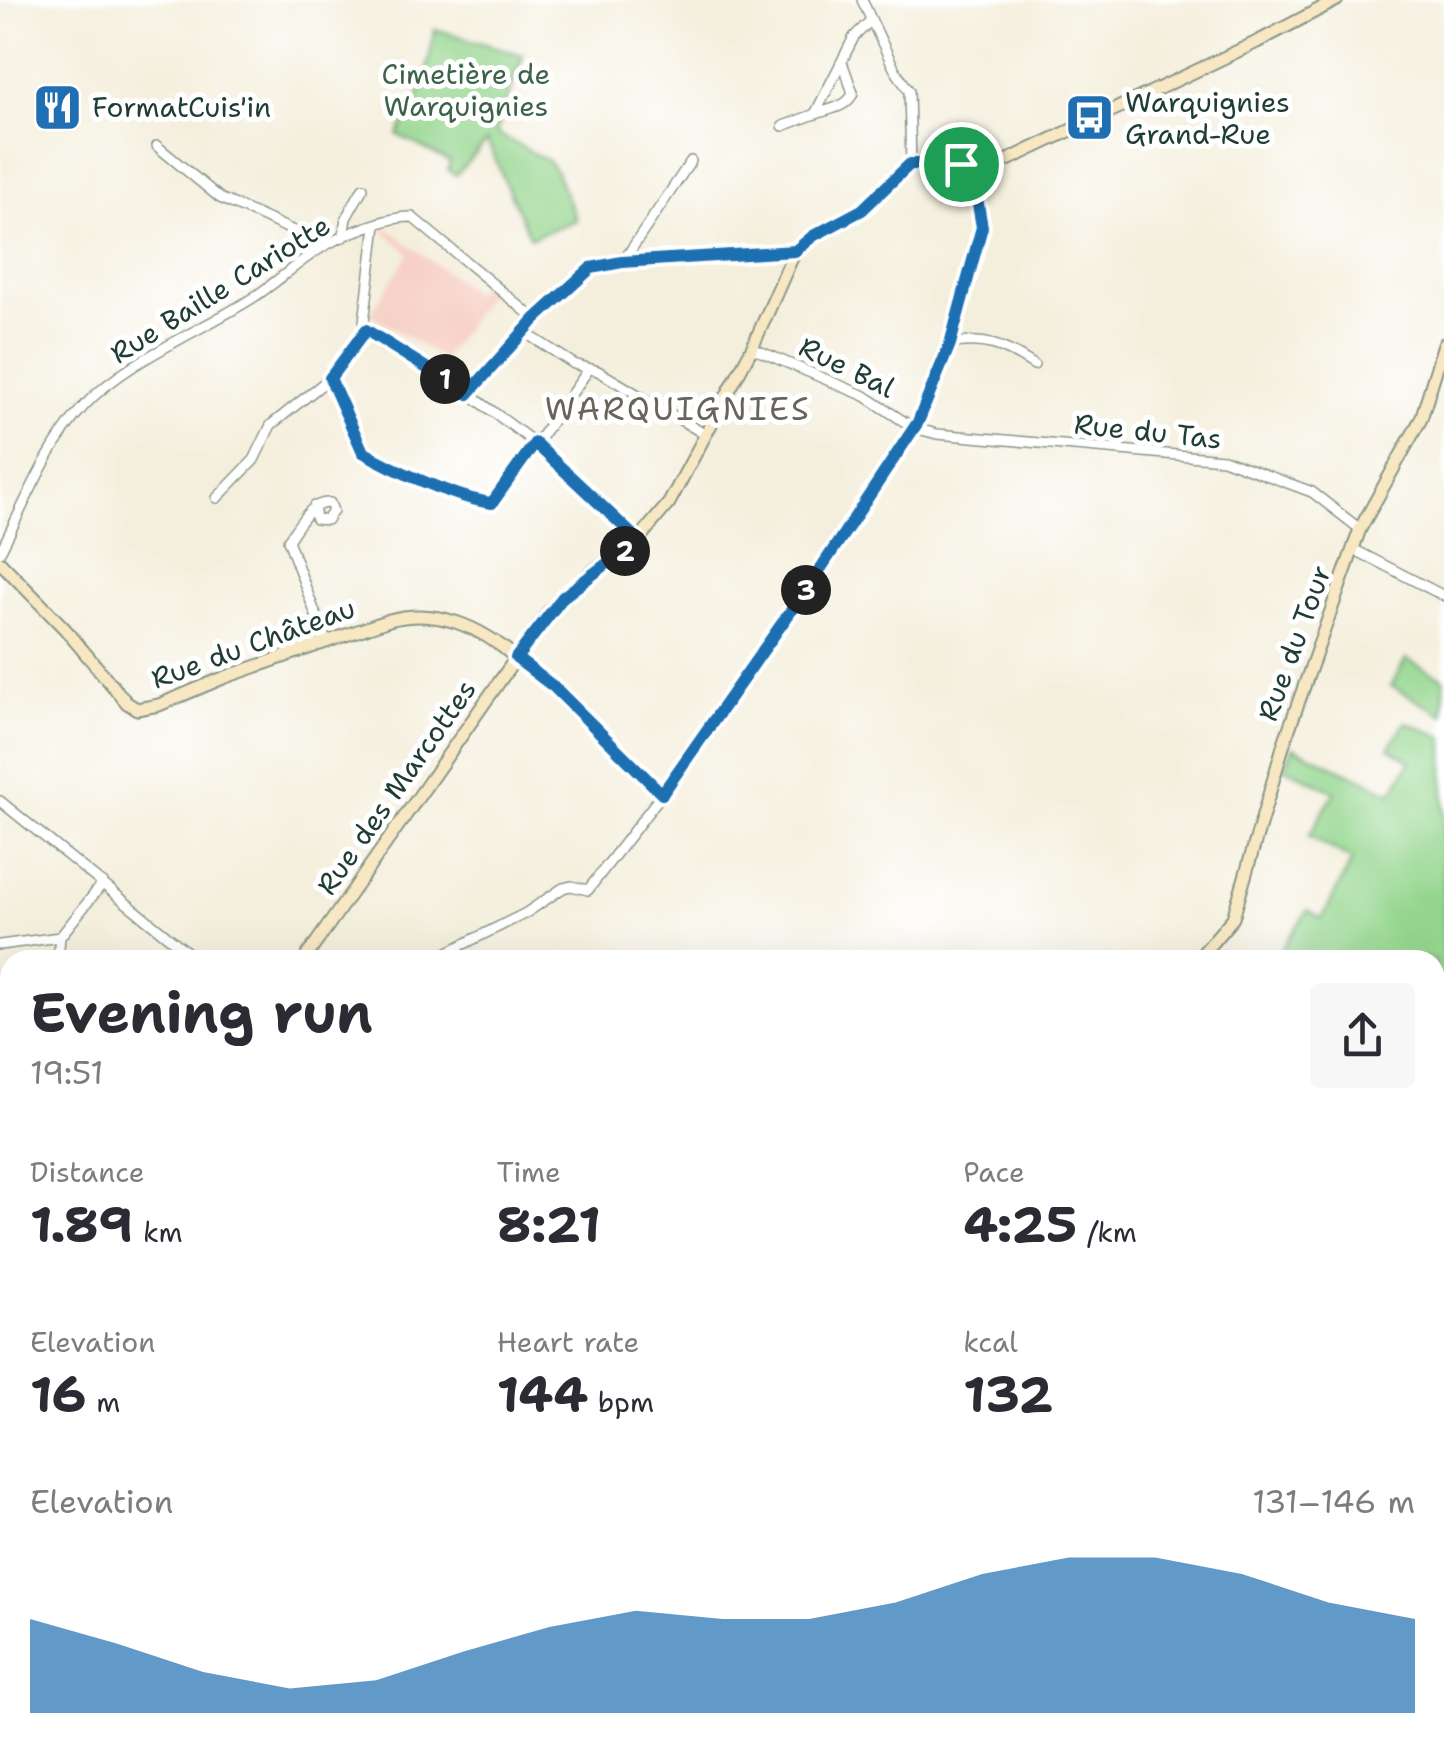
<!DOCTYPE html>
<html lang="en">
<head>
<meta charset="utf-8">
<style>
  body { margin:0; font-family:"Shantell Sans",sans-serif; background:#f7f7f7; color:#2b2b33; height:100vh; display:flex; flex-direction:column; font-size:38px; white-space:nowrap }
  * { box-sizing:border-box; margin:0 }
  p { font-size:32px; color:#7c7c81 }
  .icon { flex:none; width:55px; height:55px; fill:none; stroke:currentColor; stroke-width:2; stroke-linecap:round; stroke-linejoin:round }
  .map { position:relative; flex:1; overflow:hidden }
  .panel { position:absolute; left:0px; top:950px; width:1445px; height:812px; display:flex; flex-direction:column; background:#fff; border-radius:30px 30px 0 0; box-shadow:0 10px 40px #0002 }
  .panel>* { flex:none }
  .pin { position:absolute; display:grid; place-items:center; width:85px; height:85px; color:#fff; margin:-42px; border:5px solid #fff; border-radius:50%; box-shadow:0 2px 10px #0007 }
  .km { position:absolute; width:50px; height:50px; margin:-25px; border-radius:50%; background:#222; color:#fff; font-size:28px; line-height:50px; text-align:center }
  .round { display:grid; place-items:center; flex:none; width:105px; height:105px; border-radius:10px; background:#f7f7f7 }
  .overview { display:flex; align-items:center; justify-content:space-between; height:170px; padding:0 30px }
  h1 { font-size:55px; font-weight:700; line-height:75px }
  .metrics { display:grid; grid-template-columns:repeat(3,1fr); gap:15px; height:170px; padding:10px 30px }
  .metrics div { display:grid; align-content:center }
  .metrics b { font-size:50px; font-weight:700 }
  .metrics small { font-size:28px; font-weight:400 }
  .metrics p { font-size:28px }
  .chart { height:280px; padding:20px 30px }
  .chart p { display:flex; justify-content:space-between }
  .chart svg { width:100%; height:180px; margin-top:10px; fill:#1f6fb2; opacity:.7 }
  .map>svg:first-child { display:block }
  .built { fill:#f7d1c7 }
  .green { fill:#93d58c; stroke:#598960; stroke-width:2.5 }
  .forest { fill:#76b678; stroke:#4a7a56; stroke-width:2.5 }
  .lines { fill:none; stroke-linecap:round; stroke-linejoin:round }
  .street-casing { stroke:#8a9688; stroke-width:12 }
  .secondary-casing { stroke:#8a9688; stroke-width:15 }
  .street { stroke:#fff; stroke-width:9 }
  .secondary { stroke:#f7e8c3; stroke-width:11 }
  .route-casing { stroke:#fff; stroke-width:20 }
  .route { stroke:#1f6fb2; stroke-width:12 }
  .labels { text-anchor:middle; stroke-width:10; stroke-linejoin:round; paint-order:stroke }
  .park-label { font-size:28px; fill:#3c634a; stroke:#fff }
  .poi-label { font-size:28px; fill:#1f3d34; stroke:#fff; text-anchor:start }
  .street-label { font-size:28px; fill:#1f3d34; stroke:#fff }
  .quarter-label { font-size:32px; letter-spacing:2.5px; fill:#69645b; stroke:#fff }
</style>
</head>
<body>
<div class="map">
<svg width="1444" height="1761" viewBox="0 0 1444 1761">
  <rect width="100%" height="100%" fill="#fff"/>
  <filter id="ink" filterUnits="userSpaceOnUse"><feTurbulence type="fractalNoise" baseFrequency=".01" numOctaves="2"/><feDisplacementMap in="SourceGraphic" scale="20" xChannelSelector="R" yChannelSelector="G"/><feConvolveMatrix kernelMatrix="1 2 1 2 8 2 1 2 1" color-interpolation-filters="sRGB"/></filter>
  <filter id="wash" filterUnits="userSpaceOnUse"><feTurbulence type="fractalNoise" baseFrequency=".0048" numOctaves="4" result="noise"/><feDisplacementMap in="SourceGraphic" scale="40" xChannelSelector="R" yChannelSelector="G"/><feGaussianBlur stdDeviation="2.25" result="paint"/><feColorMatrix in="noise" values="0 0 0 0 0 0 0 0 0 0 0 0 0 0 0 0 0 1.4 0 .05"/><feComposite in="paint" operator="in"/></filter>
  <g filter="url(#wash)">
    <rect width="100%" height="100%" fill="#f4efdd"/>
    <path class="built" d="M386,227L474,293L485,281L493,287L443,359L370,314L409,253L383,231Z"/>
    <g class="green">
      <path d="M435,29L523,55L496,133L548,161L555,170L576,220L530,238L487,141L456,175L448,170L450,162L398,135L424,84Z"/>
      <path d="M1406,659L1444,679V715L1391,686Z"/>
      <path d="M1405,722L1444,737V980L1435,991V960H1274L1308,910L1322,919L1352,860L1309,836L1335,792L1285,768L1293,747L1392,793L1411,761L1389,748Z"/>
      <path d="M0,1234L10,1241V1348L0,1340Z"/>
      <path d="M1435,1274L1444,1275V1440L1435,1434Z"/>
      <path d="M0,1545L10,1559V1752L149,1753L143,1761H0Z"/>
      <path d="M293,1752H519L533,1761H289Z"/>
    </g>
    <g class="forest">
      <path d="M1444,980V1223L1435,1226V991Z"/>
      <path d="M149,1753V1752L293,1753L289,1761H143Z"/>
    </g>
  </g>
  <g filter="url(#ink)">
    <g class="lines">
      <defs>
        <g id="street">
          <path d="M862,0L894,68L909,91L911,164"/>
          <path d="M816,114C829,109 848,107 853,93L842,62"/>
          <path d="M783,126L815,114L854,37L871,20"/>
          <path d="M157,146L220,198L325,245"/>
          <path d="M343,237L346,218L363,188"/>
          <path d="M622,263L691,161"/>
          <path d="M366,330L468,393L535,319L591,268L622,263L795,251"/>
          <path d="M366,330L330,378L363,452C386,465 477,509 497,499L589,369"/>
          <path d="M366,330L364,322L376,225"/>
          <path d="M524,332L574,364L598,371L706,435"/>
          <path d="M950,344C984,337 1005,346 1034,365"/>
          <path d="M752,348L865,396L914,428L937,434L1223,459L1312,492L1360,529"/>
          <path d="M468,393L535,443L638,540"/>
          <path d="M217,498L254,460L271,425L330,378"/>
          <path d="M314,506L316,519L327,520L333,511L330,503C310,501 299,526 288,540L326,642"/>
          <path d="M1355,550L1444,596"/>
          <path d="M0,552C25,504 47,446 84,406C126,361 199,332 251,299C277,283 299,260 326,245C345,234 390,216 412,217L535,319"/>
          <path d="M516,658L551,685L662,794"/>
          <path d="M0,801L197,960"/>
          <path d="M0,945L60,937"/>
          <path d="M58,959L60,937L103,883"/>
          <path d="M432,960L526,913L563,888L571,886L588,890L662,794L819,571L918,423L950,344L982,227L978,204L961,163"/>
          <path d="M1435,1266L1444,1267"/>
          <path d="M0,1409L10,1395"/>
        </g>
        <g id="secondary">
          <path d="M0,562L65,629L127,703L137,709L159,705L223,678L389,620C436,607 481,627 516,658"/>
          <path d="M304,960L549,611L593,571L638,540L669,503L752,348L795,251L813,235L861,210L911,164L1008,160L1257,42L1337,0"/>
          <path d="M1197,960L1233,918L1284,743L1360,529L1421,419L1444,344"/>
          <path d="M550,1752L553,1761"/>
          <path d="M928,1761L932,1752"/>
        </g>
      </defs>
      <use href="#street" class="street-casing"/>
      <use href="#secondary" class="secondary-casing"/>
      <use href="#street" class="street"/>
      <use href="#secondary" class="secondary"/>
    </g>
  </g>
  <g class="lines" filter="url(#ink)">
    <defs>
      <path id="route" d="M910,164H961L978,204L982,227L950,344L918,422L819,571L662,794L554,687L516,658L563,597L638,540L535,443L492,503C458,499 394,470 363,452L330,378L366,330L468,394L535,319L591,268L622,262L795,251L813,236L862,210Z"/>
    </defs>
    <use href="#route" class="route-casing"/>
    <use href="#route" class="route"/>
  </g>
  <defs>
    <symbol id="restaurant-square" viewBox="-11 -11 22 22"><rect x="-9" y="-9" width="18" height="18" rx="4" fill="#1f6fb2" stroke="#fff"/><path d="M-5-6h1v4h1v-4h1v4h1v-4h1v5L-1.5 .5V6h-2V.5L-5-1ZM5-6V6H3V1.5H1.5Q1.5-4 5-6Z" fill="#fff"/></symbol>
    <symbol id="bus-square" viewBox="-11 -11 22 22"><rect x="-9" y="-9" width="18" height="18" rx="4" fill="#1f6fb2" stroke="#fff"/><path d="M-5-6H5V4H4V6H2V4H-2V6H-4V4H-5ZM-3.5-4V0h7V-4ZM-3.5 1.2v1.5H-2V1.2ZM2 1.2v1.5H3.5V1.2Z" fill="#fff"/></symbol>
  </defs>
  <g fill-rule="evenodd">
    <use href="#restaurant-square" x="30" y="80" width="55" height="55"/>
    <use href="#bus-square" x="1062" y="90" width="55" height="55"/>
  </g>
  <g class="labels">
    <g class="park-label">
      <text x="466" y="84">Cimetière de<tspan x="466" dy="32">Warquignies</tspan></text>
    </g>
    <g class="poi-label">
      <text x="1125" y="112">Warquignies<tspan x="1125" dy="32">Grand-Rue</tspan></text>
      <text x="92" y="117">FormatCuis'in</text>
    </g>
    <g class="street-label">
      <text transform="translate(220 289) rotate(-32)" y="10">Rue Baille Cariotte</text>
      <text transform="translate(847 367) rotate(26)" y="10">Rue Bal</text>
      <text transform="translate(1148 431) rotate(6)" y="10">Rue du Tas</text>
      <text transform="translate(253 643) rotate(-20)" y="10">Rue du Château</text>
      <text transform="translate(1294 643) rotate(-70)" y="10">Rue du Tour</text>
      <text transform="translate(396 787) rotate(-55)" y="10">Rue des Marcottes</text>
    </g>
    <g class="quarter-label">
      <text x="678" y="420">WARQUIGNIES</text>
    </g>
  </g>
</svg>
<div class="pin" style="left:961px;top:164px;background:#1e9e55"><svg class="icon" aria-label="arrive" viewBox="0 0 24 24"><path d="M6 21V4h12l-3 4 3 4H6"/></svg></div>
<b class="km" style="left:445px;top:379px">1</b>
<b class="km" style="left:625px;top:551px">2</b>
<b class="km" style="left:806px;top:590px">3</b>
<section class="panel">
<div class="overview"><div><h1>Evening run</h1><p>19:51</p></div><a class="round"><svg class="icon" aria-label="share" viewBox="0 0 24 24"><path d="M12 15V3M7 8l5-5 5 5M5 13v7h14v-7"/></svg></a></div>
<div class="metrics">
<div><p>Distance</p><b>1.89<small> km</small></b></div>
<div><p>Time</p><b>8:21</b></div>
<div><p>Pace</p><b>4:25<small> /km</small></b></div>
</div>
<div class="metrics">
<div><p>Elevation</p><b>16<small> m</small></b></div>
<div><p>Heart rate</p><b>144<small> bpm</small></b></div>
<div><p>kcal</p><b>132</b></div>
</div>
<div class="chart"><p><span>Elevation</span>131–146 m</p>
<svg viewBox="0 0 160 44" preserveAspectRatio="none"><path d="M0 44V21L10 27L20 34L30 38L40 36L50 29L60 23L70 19L80 21L90 21L100 17L110 10L120 6L130 6L140 10L150 17L160 21V44z"/></svg>
</div>
</section>
</div>
</body>
</html>
